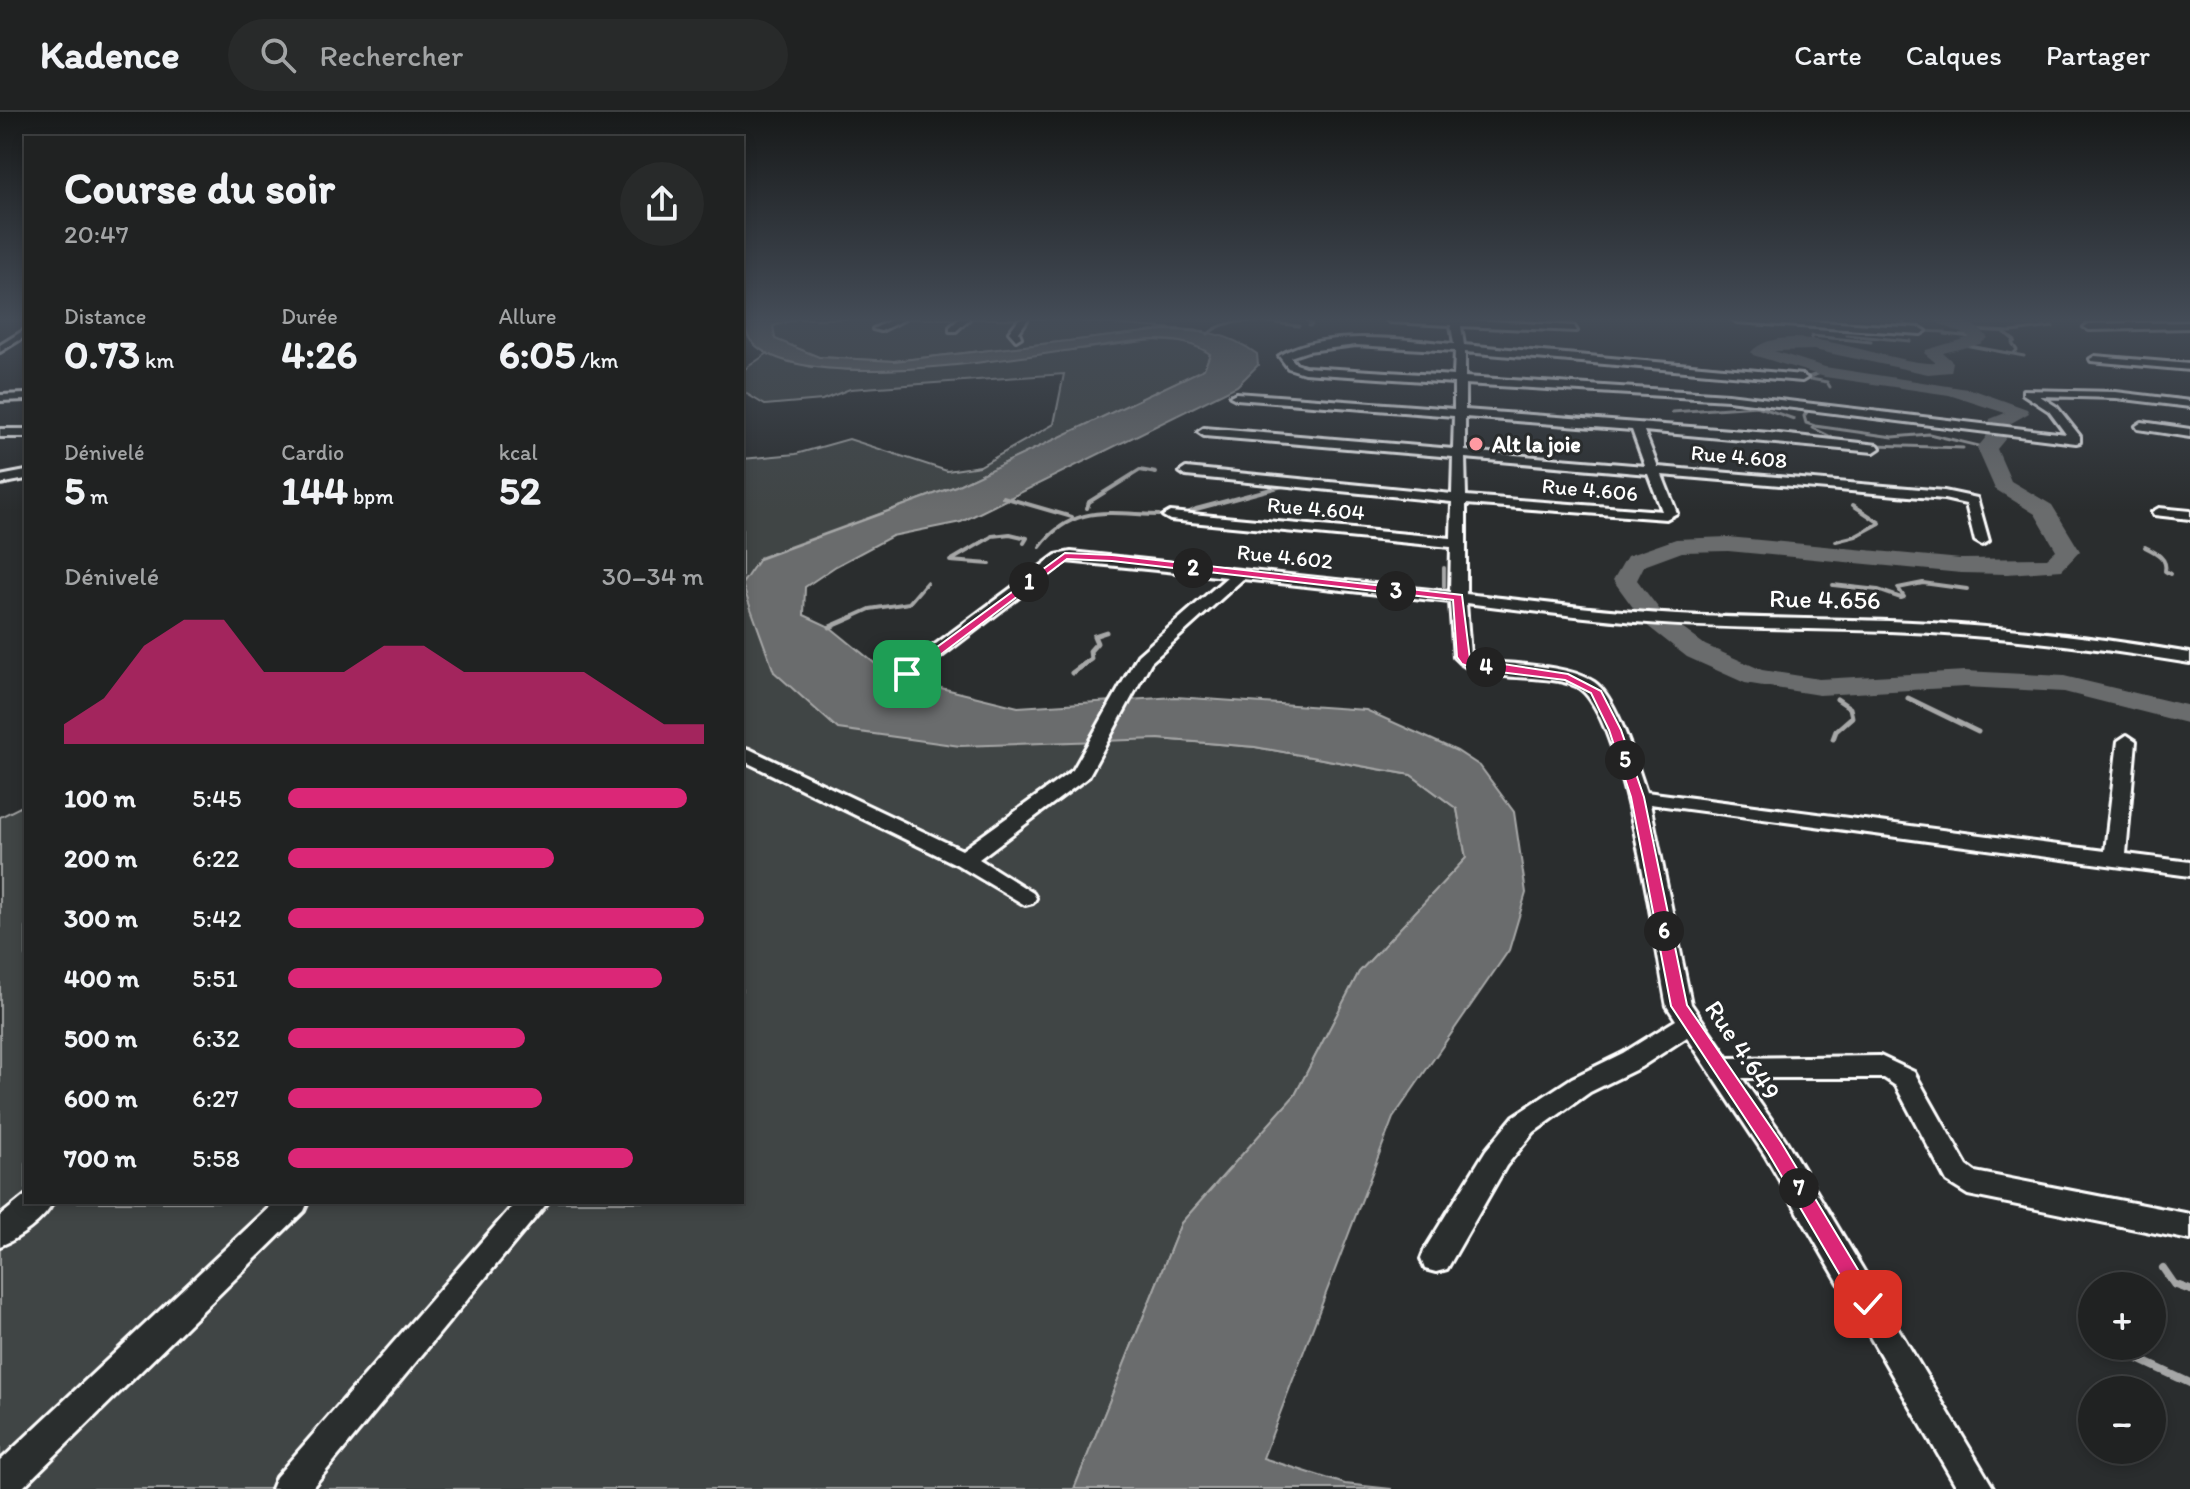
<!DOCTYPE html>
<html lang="fr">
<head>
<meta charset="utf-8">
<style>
  body { margin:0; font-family:Itim,sans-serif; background:#282a2a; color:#f1f3f6; height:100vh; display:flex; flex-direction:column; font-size:30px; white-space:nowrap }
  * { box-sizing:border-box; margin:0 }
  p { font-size:26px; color:#a2a4a5 }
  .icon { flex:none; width:44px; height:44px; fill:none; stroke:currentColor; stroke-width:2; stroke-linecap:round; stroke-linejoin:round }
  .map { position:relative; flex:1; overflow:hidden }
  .sheet { position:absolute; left:24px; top:24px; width:720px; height:1068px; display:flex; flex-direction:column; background:#202222; border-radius:0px; box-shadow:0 4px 12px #0003,0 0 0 2px #3d3f40 }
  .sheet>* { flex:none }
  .fabs { position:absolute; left:2078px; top:1160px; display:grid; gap:16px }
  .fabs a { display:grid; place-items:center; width:88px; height:88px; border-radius:50%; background:#202222; box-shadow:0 4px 12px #0003,0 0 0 2px #3d3f40; font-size:40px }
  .pin { position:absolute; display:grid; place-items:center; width:68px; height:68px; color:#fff; margin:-34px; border-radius:16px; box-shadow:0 4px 12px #0006 }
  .km { position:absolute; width:40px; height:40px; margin:-20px; border-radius:50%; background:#222; color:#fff; font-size:22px; line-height:40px; text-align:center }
  .round { display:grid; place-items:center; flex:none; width:84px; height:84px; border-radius:42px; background:#282a2a }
  .headline { display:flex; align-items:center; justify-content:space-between; height:136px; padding:0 40px }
  h1 { font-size:44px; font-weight:700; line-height:60px }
  .metrics { display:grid; grid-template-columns:repeat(3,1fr); gap:12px; height:136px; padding:8px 40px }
  .metrics div { display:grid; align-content:center }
  .metrics b { font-size:40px; font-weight:700 }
  .metrics small { font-size:22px; font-weight:400 }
  .metrics p { font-size:22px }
  .chart { height:224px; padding:16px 40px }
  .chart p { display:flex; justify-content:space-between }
  .chart svg { width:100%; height:144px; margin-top:8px; fill:#db2777; opacity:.7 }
  ul { padding:0 40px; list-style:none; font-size:26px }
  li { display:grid; grid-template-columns:128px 96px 1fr; align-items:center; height:60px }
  li i { height:20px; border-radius:10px; background:#db2777 }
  header { display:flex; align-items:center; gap:48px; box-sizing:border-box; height:112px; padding:0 40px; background:#202222; border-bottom:2px solid #3d3f40 }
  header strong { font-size:38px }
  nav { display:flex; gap:44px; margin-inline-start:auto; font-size:28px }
  .search { width:560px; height:72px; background:#282a2a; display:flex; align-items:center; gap:20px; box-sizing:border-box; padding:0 28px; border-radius:44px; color:#a2a4a5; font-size:30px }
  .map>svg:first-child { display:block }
  .green { fill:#414445; stroke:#a0a2a2; stroke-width:2 }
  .water { fill:#6a6c6d; stroke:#a6a7a7; stroke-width:2 }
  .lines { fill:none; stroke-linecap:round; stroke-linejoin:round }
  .stream-far3 { stroke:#a6a7a7; stroke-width:3 }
  .stream-far2 { stroke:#a6a7a7; stroke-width:4 }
  .stream-far1 { stroke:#a6a7a7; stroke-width:5 }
  .stream { stroke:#a6a7a7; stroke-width:8 }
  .river { fill:#6a6c6d; fill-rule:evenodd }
  .street-casing { stroke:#fff; stroke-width:6 }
  .street { fill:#2a2d2e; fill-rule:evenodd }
  .route { fill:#db2777; stroke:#fff; stroke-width:2 }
  .poi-dot { fill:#ff9aa2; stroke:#2a2d2e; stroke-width:3 }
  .labels { text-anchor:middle; stroke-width:6; stroke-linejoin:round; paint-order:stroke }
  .far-poi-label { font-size:22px; font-weight:bold; fill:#fff; stroke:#2a2d2e; text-anchor:start }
  .far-street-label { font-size:22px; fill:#fff; stroke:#2a2d2e }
  .street-label { font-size:26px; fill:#fff; stroke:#2a2d2e }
</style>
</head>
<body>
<header>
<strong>Kadence</strong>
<div class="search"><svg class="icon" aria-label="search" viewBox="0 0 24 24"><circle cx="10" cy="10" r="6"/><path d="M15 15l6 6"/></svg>Rechercher</div>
<nav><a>Carte</a><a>Calques</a><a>Partager</a></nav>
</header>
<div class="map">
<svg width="2190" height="1377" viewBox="0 0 2190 1377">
  <rect width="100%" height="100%" fill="#2a2d2e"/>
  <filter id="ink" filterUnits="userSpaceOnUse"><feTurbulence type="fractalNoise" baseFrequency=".0125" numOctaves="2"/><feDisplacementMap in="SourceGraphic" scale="16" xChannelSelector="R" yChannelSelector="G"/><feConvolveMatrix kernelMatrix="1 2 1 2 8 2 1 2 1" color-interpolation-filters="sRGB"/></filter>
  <g filter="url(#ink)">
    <g class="green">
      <path d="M797,207H1083V210L1205,219L1164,218L894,249L818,245L775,227L773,214Z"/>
      <path d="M1153,228L1183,230L1200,234L1210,241L1205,257L956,374L759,446L774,560L1159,627L1255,635L1411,663L1457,697L1466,746L1359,860L1295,983L1181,1111L1074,1377H0V705L26,692V1090H742V347L796,342L849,327L947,359L980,354L1054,312L1064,262L850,277L822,288L765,293L742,279V259L768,241L811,255L939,254Z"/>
    </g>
    <path class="water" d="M762,207H797L773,214L775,227L819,245L894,249L1164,218C1201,219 1226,219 1257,242L1258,253L1237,274L961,410L892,424L836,454L805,475L804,503L830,515L878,554L941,576L1018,595L1176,585L1366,598L1457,639L1480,654L1514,700L1526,781L1509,838L1393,1006L1263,1346L1345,1372L1392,1377H1074L1181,1111L1295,983L1359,860L1466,746L1457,697L1411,663L1255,635L1159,627L960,634L838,617L774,560L742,472L759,447L956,374L1204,257L1210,242C1175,218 1125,231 1086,236C1016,245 801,284 752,230C748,226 746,219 744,214Z"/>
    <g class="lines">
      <g class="stream-far3">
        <path d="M1306,207L1312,213L1309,214"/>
        <path d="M1903,210L1910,218"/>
        <path d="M1973,218L2011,220L2053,215"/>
        <path d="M1922,219L1945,220"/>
        <path d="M1964,221L1977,222"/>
        <path d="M2005,221L2015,229L2012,231L2017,238L2014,241"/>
        <path d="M1208,222C1230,202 1271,211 1299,214"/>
        <path d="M1945,222L1980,226"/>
        <path d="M1846,223L1910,229"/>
        <path d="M1804,232L1811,230L1812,224L1871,230"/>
        <path d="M1959,232L2024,244"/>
        <path d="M1688,251L1759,259"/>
        <path d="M1824,260L1805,266L1827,270L1830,275"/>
        <path d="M1793,295L1807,300L1804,304L1806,311L1815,314L1893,325L1929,322L1987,336"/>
        <path d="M1672,300L1757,294L1794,307"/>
        <path d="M1813,316L1841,330"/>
        <path d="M1875,333L1963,336"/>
      </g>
      <g class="stream-far2">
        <path d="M1003,385L1072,405"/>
        <path d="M1087,396L1089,390L1140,358L1156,361"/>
        <path d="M1182,404L1196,397L1290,372"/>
        <path d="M992,424L1010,422L1027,426L1024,431"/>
        <path d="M1836,429L1856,424L1880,411L1853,393"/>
        <path d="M1040,435C1073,391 1111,402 1159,403"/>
        <path d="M2145,435C2155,440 2168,446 2165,459L2170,462"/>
        <path d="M990,452L950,449L991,425"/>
        <path d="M1444,456V474"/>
        <path d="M1833,473L1878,478L1901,486L1904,485L1898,476L1923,471L1967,477"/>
        <path d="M848,507L870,497L909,491L927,470"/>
      </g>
      <g class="stream-far1">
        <path d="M830,515L853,505"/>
        <path d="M1072,561L1091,547L1090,539L1097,531L1094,524L1106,520"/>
        <path d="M1908,586L1978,620"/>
        <path d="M1833,627L1836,619L1852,605L1850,596L1837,587"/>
      </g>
      <g class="stream">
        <path d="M2163,1156L2174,1172L2190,1178"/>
        <path d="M2117,1237L2190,1271"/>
      </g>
      <path class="river" d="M1934,207C1955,207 1974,208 1988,226L1980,232L1943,241L1953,250L1951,260L1928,262L1814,238L1774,239L1825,255L1974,278L2027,297L2029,301L2006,314V326L1997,337L2011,369L2052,393L2080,439L2062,458L2007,462L1961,461L1728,439L1682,440L1644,454L1637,468L1663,502L1705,533L1762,558L1819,567L1965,559L2064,564L2190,594V612L2064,580L1965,575L1819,583L1745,571L1687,545L1645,512L1613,468L1627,444L1676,427L1728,425L1961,447L2047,446L2056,438L2035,402L1995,377L1977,336L1986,325L1990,307L2005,301L1949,283L1825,265L1753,243L1751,240C1788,202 1891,254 1936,251L1924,241L1926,238L1970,225L1936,210Z"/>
      <defs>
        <g id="street">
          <path d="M893,207H905L881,219L873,217Z"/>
          <path d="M959,207H969L956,219H950V215Z"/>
          <path d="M1019,207H1028L1019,220L1021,225L1016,228L1009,220Z"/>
          <path d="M1385,207H1459L1574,214L1577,219L1461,214L1464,233L1802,263L1807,266L1802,269L1465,240V265L1728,282L2066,322L2049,299L2023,282V278L2116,280L2190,289V295L2116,286L2040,284L2057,295L2080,324V330L2076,331L1728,288L1465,272V298L1770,321L1878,333L1880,336L1874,340L1644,319L1658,355L1944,379L1977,386L1989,429L1982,433L1975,429L1966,392L1944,387L1662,363L1677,401L1666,407L1466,392V482C1522,488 1578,496 1635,500C1719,507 1804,506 1889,509C1990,513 2090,524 2190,541V551C2090,534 1990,523 1889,519C1804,516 1720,517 1635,510C1579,505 1522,498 1466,491L1470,543L1480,549C1512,553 1567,552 1594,570C1617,585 1637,654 1646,680L2105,739L2118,629L2127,623L2136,629L2126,742L2190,750V764L1650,692L1691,892L1728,946L1880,944L1914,960L1967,1054L1975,1060L2190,1102V1128L1968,1083L1947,1070L1896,974L1884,966H1742L1785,1027L1994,1377H1958L1765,1043L1687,925L1641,955L1590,980L1534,1020L1506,1054L1447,1157L1436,1160L1425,1157L1421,1147L1425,1137L1486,1038L1514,1004L1572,966L1623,941L1676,908L1667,894C1656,838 1623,596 1576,574C1542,559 1478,574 1454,545L1450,490L1243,467L1151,550L1088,665L979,747L1033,781L1036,786L1033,791L1025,793L956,752L742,648V635L749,637L962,738L1073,658L1138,543L1227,465L1066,449L913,566H901L898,562L901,558L1056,443L1071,440L1450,480L1451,435L1170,408L1163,404L1170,400L1451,426L1452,390L1186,364L1180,360L1186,356L1452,382L1453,345L1204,324L1198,320L1204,316L1453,337L1454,304L1236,287L1230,284L1236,281L1454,297V271L1304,261L1288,256L1279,244C1321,216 1406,228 1454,232L1451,213L1390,210ZM1356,233L1455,239L1454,264L1305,255L1296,252L1290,245L1308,239ZM1465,305L1632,318L1645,354L1465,339ZM1465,346L1648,362L1662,399L1466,384Z"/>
          <path d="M1732,207H1774L1921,216L1926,219L1921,222L1737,210Z"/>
          <path d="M2190,210V216L2089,218L2084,215L2089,212Z"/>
          <path d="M26,217V224L0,240V233Z"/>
          <path d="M2095,244L2190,252V258L2091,249L2090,247Z"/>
          <path d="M26,282V288L0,289V283Z"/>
          <path d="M2142,310L2190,317V325L2138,317L2136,314Z"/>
          <rect x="0" y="317" width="26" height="8"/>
          <path d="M26,359V367L0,372V364Z"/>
          <path d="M2159,396L2190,399V407L2154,403L2152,400Z"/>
          <path d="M26,1083V1090H53C45,1108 18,1127 0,1134V1104Z"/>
          <path d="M275,1090H308L304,1099L21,1377H0V1349Z"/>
          <path d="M516,1090H548L311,1377H271L276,1365Z"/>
        </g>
      </defs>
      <use href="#street" class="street-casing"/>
      <use href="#street" class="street"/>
    </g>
  </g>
  <linearGradient id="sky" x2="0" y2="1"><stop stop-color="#171919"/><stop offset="0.52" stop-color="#444c57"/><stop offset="1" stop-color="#444c57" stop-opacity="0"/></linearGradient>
  <rect width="2190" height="399" fill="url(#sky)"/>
  <path class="route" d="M1065,441L1112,443L1462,483L1470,547L1568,562L1601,579L1621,618L1644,685L1687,893L1781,1030L1875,1186L1878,1192L1875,1199L1868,1202L1861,1199L1768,1041L1671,894L1631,685L1609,618L1591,581L1565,568L1475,557L1462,552L1457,545L1453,488L1112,449L1067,447L911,565H903V560Z"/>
  <circle class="poi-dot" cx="1476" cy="332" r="8"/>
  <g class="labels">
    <g class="far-poi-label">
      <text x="1492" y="340">Alt la joie</text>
    </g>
    <g class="far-street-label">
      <text transform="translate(1739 344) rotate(5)" y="8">Rue 4.608</text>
      <text transform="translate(1590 377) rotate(5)" y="8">Rue 4.606</text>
      <text transform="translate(1316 396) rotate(5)" y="8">Rue 4.604</text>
      <text transform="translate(1285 444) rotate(6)" y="8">Rue 4.602</text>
    </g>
    <g class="street-label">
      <text transform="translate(1825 487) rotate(1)" y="9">Rue 4.656</text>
      <text transform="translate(1743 938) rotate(56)" y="9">Rue 4.649</text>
    </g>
  </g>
</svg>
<div class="fabs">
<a>+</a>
<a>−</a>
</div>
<div class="pin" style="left:907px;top:562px;background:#1e9e55"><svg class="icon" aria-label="arrive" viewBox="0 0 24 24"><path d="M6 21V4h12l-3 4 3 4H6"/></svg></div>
<div class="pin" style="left:1868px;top:1192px;background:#d93025"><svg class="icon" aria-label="check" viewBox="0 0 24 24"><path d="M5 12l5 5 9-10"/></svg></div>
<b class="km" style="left:1029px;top:470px">1</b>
<b class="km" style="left:1193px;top:456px">2</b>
<b class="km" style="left:1396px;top:479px">3</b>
<b class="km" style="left:1486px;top:555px">4</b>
<b class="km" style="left:1625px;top:648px">5</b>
<b class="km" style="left:1664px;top:819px">6</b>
<b class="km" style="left:1799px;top:1076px">7</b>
<section class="sheet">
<div class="headline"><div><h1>Course du soir</h1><p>20:47</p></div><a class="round"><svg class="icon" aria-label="share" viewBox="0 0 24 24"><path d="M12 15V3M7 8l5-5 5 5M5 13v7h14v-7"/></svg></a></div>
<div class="metrics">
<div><p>Distance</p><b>0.73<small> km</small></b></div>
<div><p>Durée</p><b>4:26</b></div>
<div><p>Allure</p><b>6:05<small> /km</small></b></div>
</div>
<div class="metrics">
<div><p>Dénivelé</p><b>5<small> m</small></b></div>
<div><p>Cardio</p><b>144<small> bpm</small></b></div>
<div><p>kcal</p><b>52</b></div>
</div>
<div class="chart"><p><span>Dénivelé</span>30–34 m</p>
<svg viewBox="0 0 160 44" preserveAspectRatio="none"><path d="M0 44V38L10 30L20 14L30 6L40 6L50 22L60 22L70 22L80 14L90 14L100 22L110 22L120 22L130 22L140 30L150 38L160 38V44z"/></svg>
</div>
<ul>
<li><b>100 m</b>5:45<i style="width:96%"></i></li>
<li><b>200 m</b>6:22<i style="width:64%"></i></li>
<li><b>300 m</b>5:42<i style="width:100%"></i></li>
<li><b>400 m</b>5:51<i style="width:90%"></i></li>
<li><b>500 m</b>6:32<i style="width:57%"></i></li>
<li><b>600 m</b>6:27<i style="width:61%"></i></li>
<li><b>700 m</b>5:58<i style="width:83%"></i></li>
</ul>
</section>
</div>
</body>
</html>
